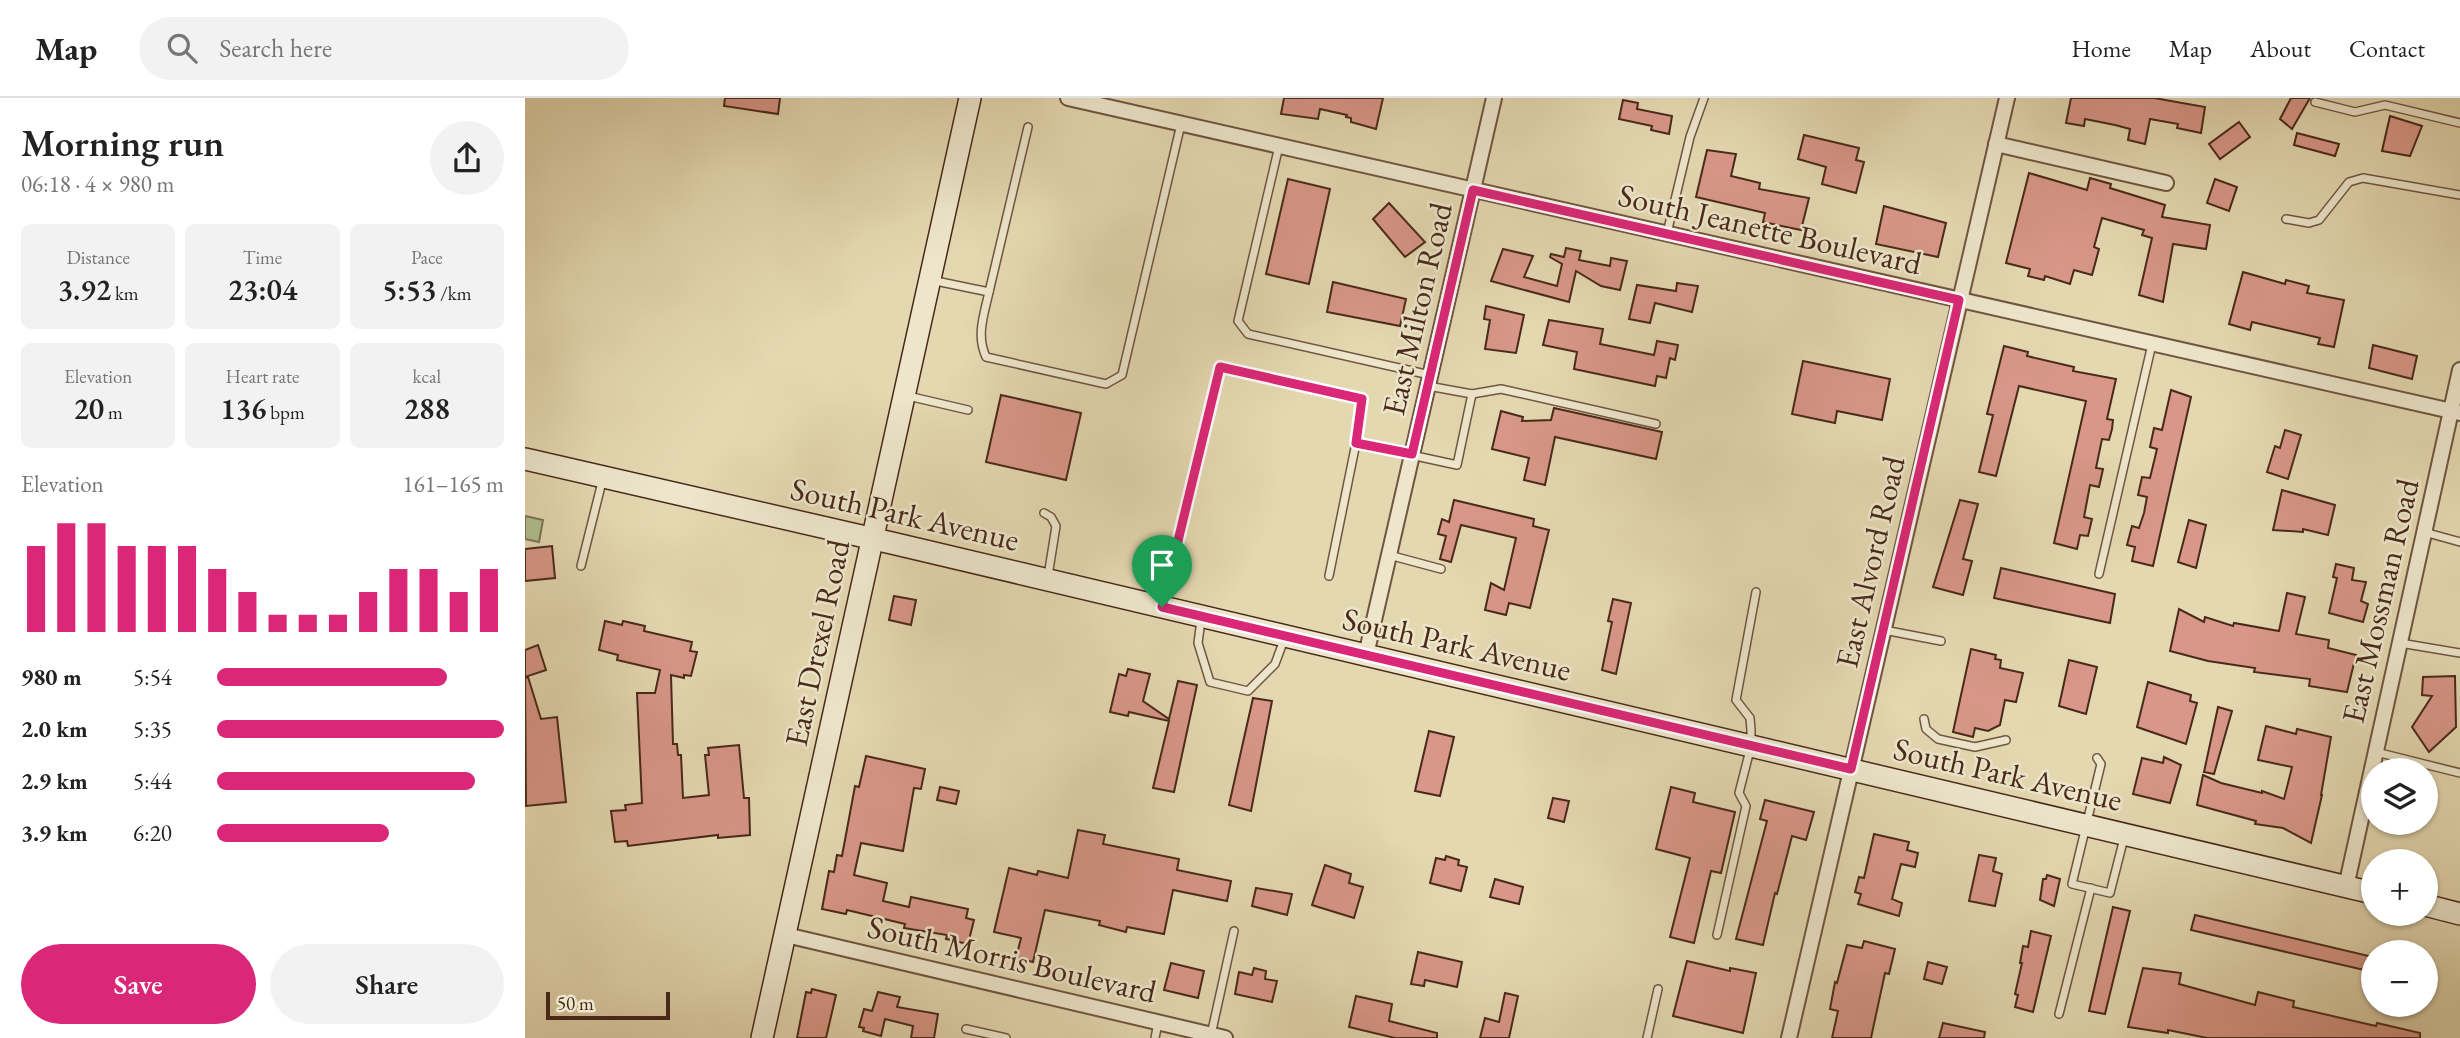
<!DOCTYPE html>
<html lang="en">
<head>
<meta charset="utf-8">
<style>
  body { margin:0; font-family:"EB Garamond",serif; background:#f2f2f2; color:#222; height:100vh; display:flex; flex-direction:column; font-size:26px; white-space:nowrap }
  * { box-sizing:border-box; margin:0 }
  p { font-size:23px; color:#767676 }
  .icon { flex:none; width:38px; height:38px; fill:none; stroke:currentColor; stroke-width:2; stroke-linecap:round; stroke-linejoin:round }
  .map { position:relative; flex:1; overflow:hidden }
  .panel { display:flex; flex-direction:column; background:#fff; width:525px }
  .panel>* { flex:none }
  .buttons { position:absolute; left:1836px; top:660px; display:grid; gap:14px }
  .buttons a { display:grid; place-items:center; width:77px; height:77px; border-radius:50%; background:#fff; box-shadow:0 2px 5px #0004; font-size:35px }
  .scale { position:absolute; left:21px; bottom:18px; width:124px; box-sizing:border-box; padding-left:7px; border:4px solid #49291a; border-top:0; font-size:19px; line-height:24px; white-space:nowrap; color:#49291a; -webkit-text-stroke:5px #ede6cc; paint-order:stroke }
  .pin { position:absolute; display:grid; place-items:center; width:60px; height:60px; color:#fff; margin:-72px -30px; border-radius:50% 50% 50% 0; rotate:-45deg; box-shadow:0 0 7px #0007 }
  .pin .icon { rotate:45deg }
  .round { display:grid; place-items:center; flex:none; width:74px; height:74px; border-radius:37px; background:#f2f2f2 }
  .head { display:flex; align-items:center; justify-content:space-between; height:119px; padding:0 21px }
  h1 { font-size:38px; font-weight:600; line-height:52px }
  .metrics { display:grid; grid-template-columns:repeat(3,1fr); gap:10px; height:119px; padding:7px 21px }
  .metrics div { display:grid; align-content:center; border-radius:10px; background:#f2f2f2; text-align:center }
  .metrics b { font-size:30px; font-weight:600 }
  .metrics small { font-size:19px; font-weight:400 }
  .metrics p { font-size:19px }
  .chart { height:196px; padding:14px 21px }
  .chart p { display:flex; justify-content:space-between }
  .chart svg { width:100%; height:126px; margin-top:7px; stroke:#db2777; stroke-width:6 }
  .action { display:flex; gap:14px; margin-top:auto; padding:14px 21px }
  .action a { flex:1; height:80px; border-radius:42px; background:#db2777; color:#fff; font-size:28px; font-weight:600; line-height:80px; text-align:center }
  .action a+a { background:#f2f2f2; color:#222 }
  ul { padding:0 21px; list-style:none; font-size:23px }
  li { display:grid; grid-template-columns:112px 84px 1fr; align-items:center; height:52px }
  li i { height:18px; border-radius:9px; background:#db2777 }
  header { display:flex; align-items:center; gap:42px; box-sizing:border-box; height:98px; padding:0 35px; background:#fff; border-bottom:2px solid #e0e0e0 }
  header strong { font-size:33px }
  nav { display:flex; gap:38px; margin-inline-start:auto; font-size:24px }
  .search { width:490px; height:63px; background:#f2f2f2; display:flex; align-items:center; gap:18px; box-sizing:border-box; padding:0 24px; border-radius:38px; color:#767676; font-size:26px }
  main { display:flex; flex:1; min-height:0 }
  .map>svg:first-child { display:block }
  .green { fill:#afc090; stroke:#7c7455; stroke-width:2 }
  .building { fill:#d89788; stroke:#49291a; stroke-width:2 }
  .lines { fill:none; stroke-linecap:round; stroke-linejoin:round }
  .lane-casing { stroke:#705540; stroke-width:10 }
  .street-casing { stroke:#705540; stroke-width:18 }
  .secondary-casing { stroke:#49291a; stroke-width:24 }
  .lane { stroke:#ede6cc; stroke-width:7 }
  .street { stroke:#ede6cc; stroke-width:14 }
  .secondary { stroke:#ede6cc; stroke-width:21 }
  .route-casing { stroke:#fff; stroke-width:14 }
  .route { stroke:#db2777; stroke-width:9 }
  .labels { text-anchor:middle; stroke-width:5; stroke-linejoin:round; paint-order:stroke }
  .street-label { font-size:32px; fill:#49291a; stroke:#ede6cc }
</style>
</head>
<body>
<header>
<strong>Map</strong>
<div class="search"><svg class="icon" aria-label="search" viewBox="0 0 24 24"><circle cx="10" cy="10" r="6"/><path d="M15 15l6 6"/></svg>Search here</div>
<nav><a>Home</a><a>Map</a><a>About</a><a>Contact</a></nav>
</header>
<main>
<section class="panel">
<div class="head"><div><h1>Morning run</h1><p>06:18 · 4 × 980 m</p></div><a class="round"><svg class="icon" aria-label="share" viewBox="0 0 24 24"><path d="M12 15V3M7 8l5-5 5 5M5 13v7h14v-7"/></svg></a></div>
<div class="metrics">
<div><p>Distance</p><b>3.92<small> km</small></b></div>
<div><p>Time</p><b>23:04</b></div>
<div><p>Pace</p><b>5:53<small> /km</small></b></div>
</div>
<div class="metrics">
<div><p>Elevation</p><b>20<small> m</small></b></div>
<div><p>Heart rate</p><b>136<small> bpm</small></b></div>
<div><p>kcal</p><b>288</b></div>
</div>
<div class="chart"><p><span>Elevation</span>161–165 m</p>
<svg viewBox="0 0 160 44" preserveAspectRatio="none"><path d="M5 44V14M15 44V6M25 44V6M35 44V14M45 44V14M55 44V14M65 44V22M75 44V30M85 44V38M95 44V38M105 44V38M115 44V30M125 44V22M135 44V22M145 44V30M155 44V22"/></svg>
</div>
<ul>
<li><b>980 m</b>5:54<i style="width:80%"></i></li>
<li><b>2.0 km</b>5:35<i style="width:100%"></i></li>
<li><b>2.9 km</b>5:44<i style="width:90%"></i></li>
<li><b>3.9 km</b>6:20<i style="width:60%"></i></li>
</ul>
<div class="action"><a>Save</a><a>Share</a></div>
</section>
<div class="map">
<svg width="1935" height="940" viewBox="0 0 1935 940">
  <rect width="100%" height="100%" fill="#e4d8b1"/>
  <filter id="stains"><feTurbulence type="fractalNoise" baseFrequency=".00286" numOctaves="4"/><feColorMatrix values="0 0 0 0 .2 0 0 0 0 .09 0 0 0 0 .02 0 0 0 .5 -.17"/></filter>
  <radialGradient id="worn" r=".72"><stop offset=".6" stop-color="#630" stop-opacity="0"/><stop offset="1" stop-color="#630" stop-opacity=".3"/></radialGradient>
  <path class="green" d="M0,418L18,422L14,444L0,441Z"/>
  <g class="building">
    <path d="M200,0H255L253,16L199,8Z"/>
    <path d="M759,0H858L851,31L826,24V20L821,19L822,17L795,11L793,21L756,16Z"/>
    <path d="M1546,0H1629L1680,9L1676,35L1652,30L1653,26L1625,21L1620,46L1603,42L1605,31L1590,27L1560,21L1559,28L1541,25Z"/>
    <path d="M1766,0H1785L1767,31L1755,21Z"/>
    <path d="M1098,2L1113,5L1112,11L1147,18L1144,36L1126,32L1127,28L1094,21Z"/>
    <path d="M1865,18L1897,28L1885,58L1857,53Z"/>
    <path d="M1714,24L1725,39L1695,61L1684,46Z"/>
    <path d="M1772,35L1814,46L1810,58L1769,47Z"/>
    <path d="M1279,37L1334,50L1331,62L1339,64L1331,95L1297,86L1301,69L1273,61Z"/>
    <path d="M1182,52L1211,56L1206,78L1235,85L1234,91L1284,100L1276,132L1238,124L1240,115L1171,99Z"/>
    <path d="M1504,75L1562,92L1565,80L1586,86L1585,90L1640,107L1637,119L1685,127L1681,151L1648,146L1638,204L1614,197L1627,140L1617,137L1619,132L1577,120L1569,149L1574,151L1567,177L1549,172L1545,186L1520,178L1519,182L1503,178L1505,171L1481,165Z"/>
    <path d="M763,81L805,91L784,186L741,176Z"/>
    <path d="M1690,81L1712,89L1704,113L1682,105Z"/>
    <path d="M864,105L900,144L880,159L848,121Z"/>
    <path d="M1359,108L1421,125L1413,159L1351,146Z"/>
    <path d="M1041,150L1056,153L1054,162L1085,168L1086,160L1102,163L1095,192L1076,188L1051,173L1044,204L966,183L978,151L1008,158L999,179L1032,188L1037,166L1025,159L1026,156L1039,159Z"/>
    <path d="M1718,174L1760,186L1761,182L1784,188L1782,195L1819,202L1809,249L1793,246L1795,240L1727,224L1725,232L1704,226Z"/>
    <path d="M808,184L881,201L875,228L802,214Z"/>
    <path d="M1152,185L1173,188L1167,214L1130,205L1125,225L1104,221L1112,187L1151,193Z"/>
    <path d="M961,208L999,217L991,255L960,251L965,222L959,221Z"/>
    <path d="M1024,222L1078,231L1075,246L1129,257L1132,243L1153,247L1150,262L1145,260L1141,280L1132,278L1130,288L1049,271L1052,254L1018,247Z"/>
    <path d="M1848,247L1892,258L1887,281L1844,270Z"/>
    <path d="M1479,248L1503,254L1502,258L1549,269L1548,273L1591,281L1582,321L1588,322L1587,331L1584,342L1577,341L1571,370L1578,371L1574,389L1565,387L1559,419L1567,421L1563,438L1555,437L1552,451L1529,445L1561,303L1494,288L1471,378L1454,374L1468,317L1462,316Z"/>
    <path d="M1278,263L1365,281L1357,322L1312,313L1310,325L1267,316Z"/>
    <path d="M1646,292L1666,299L1628,468L1607,463L1610,449L1602,447L1607,428L1614,430L1619,415L1622,399L1613,397L1617,379L1625,380L1632,351L1625,349L1629,330L1637,332Z"/>
    <path d="M476,297L556,315L541,382L461,364Z"/>
    <path d="M1029,310L1137,334L1131,361L1030,339L1020,387L999,382L1004,360L967,351L976,313L998,319L997,323L1026,322Z"/>
    <path d="M1760,332L1776,337L1763,381L1742,374L1750,348L1755,350Z"/>
    <path d="M1757,392L1810,407L1803,437L1778,431V434L1748,432Z"/>
    <path d="M929,402L1009,421L1008,428L1024,432L1005,510L984,505L981,517L960,512L966,485L979,492L991,440L936,427L926,464L915,461L921,438L913,436L917,421L924,424Z"/>
    <path d="M1435,402L1453,406L1438,461L1447,463L1438,497L1408,489Z"/>
    <path d="M1664,422L1681,427L1671,470L1653,464Z"/>
    <path d="M27,448L30,480L0,483V451Z"/>
    <path d="M1811,466L1829,470L1827,482L1841,484L1836,503L1843,506L1838,524L1804,515L1812,480L1808,479Z"/>
    <path d="M1476,470L1590,496L1585,525L1469,500Z"/>
    <path d="M1762,495L1780,499L1771,536L1804,542L1803,550L1831,557L1822,594L1784,588L1785,581L1729,574L1730,570L1683,563L1645,553L1654,511L1679,524L1680,519L1708,528L1709,525L1754,533Z"/>
    <path d="M369,498L391,502L386,527L364,522Z"/>
    <path d="M1088,501L1106,505L1091,576L1077,572L1087,524L1083,523Z"/>
    <path d="M80,523L97,527L98,523L120,528L119,533L167,544L165,553L172,554L166,578L159,577V580L146,577L148,646H152L153,657H156L158,700L184,697L180,657H184L183,650L214,647L219,700H224L225,737L193,740V737L103,748L102,743L90,744L86,713L101,712L100,707L117,705L112,595H130L135,572L92,562L93,557L74,552Z"/>
    <path d="M13,547L21,572L0,579V552Z"/>
    <path d="M1446,551L1471,557L1470,561L1476,562L1475,570L1498,575L1491,604L1480,602L1475,627L1463,633L1450,630L1448,639L1428,634Z"/>
    <path d="M1544,562L1572,569L1561,616L1534,608Z"/>
    <path d="M603,571L625,576L618,603L644,621L653,583L672,587L649,694L628,690L644,623L604,614L603,618L585,614L594,576L601,578Z"/>
    <path d="M1930,578L1931,629L1904,654L1887,629L1907,598L1897,597L1898,579Z"/>
    <path d="M3,579L16,621L32,619L41,704L1,708L0,580Z"/>
    <path d="M1623,584L1666,597L1665,603L1672,605L1661,646L1612,629Z"/>
    <path d="M728,600L747,603L726,713L704,707Z"/>
    <path d="M1693,609L1707,613L1689,676L1679,674Z"/>
    <path d="M1741,628L1771,636L1772,631L1806,639L1796,697H1797L1786,745L1758,730L1730,726L1731,723L1672,707L1678,677L1696,685L1737,695V693L1759,701L1767,669L1733,662Z"/>
    <path d="M904,633L929,639L915,698L890,693Z"/>
    <path d="M341,658L400,671L396,691L389,690L378,753L336,745L329,777L362,785L358,803L384,809L386,799L443,811L441,820L449,822L443,846L421,841L422,837L379,830L380,826L322,812L321,816L297,811L304,773L309,774L312,757L317,758L330,688L334,689Z"/>
    <path d="M1639,659L1656,667L1645,705L1608,696L1617,660L1638,665Z"/>
    <path d="M415,689L434,693L431,706L412,702Z"/>
    <path d="M1146,689L1170,695L1168,704L1210,714L1196,775L1186,773L1169,845L1145,839L1165,760L1131,751Z"/>
    <path d="M1028,700L1044,703L1039,724L1023,720Z"/>
    <path d="M1240,702L1289,714L1281,742L1267,738L1252,796L1250,795L1238,847L1211,841L1242,723L1235,721Z"/>
    <path d="M553,732L580,737L578,746L654,761L652,772L706,783L702,803L648,792L639,836L602,829L601,834L574,827L575,823L520,812L508,864L491,860L496,840L469,834L484,770L512,777L513,773L543,780Z"/>
    <path d="M1349,736L1384,744L1382,752L1393,755L1390,769L1376,766L1367,801L1377,805L1374,818L1333,806L1336,796L1330,794L1334,779L1339,780Z"/>
    <path d="M1454,757L1471,760L1468,773L1477,776L1470,808L1444,803Z"/>
    <path d="M921,758L934,762L933,767L942,769L936,793L905,785L911,760L920,762Z"/>
    <path d="M800,767L826,776L824,785L838,789L829,820L787,807Z"/>
    <path d="M1522,777L1535,781L1529,808L1515,802L1518,781H1521Z"/>
    <path d="M970,781L998,789L994,806L965,799Z"/>
    <path d="M731,790L767,796L762,817L727,808Z"/>
    <path d="M1588,809L1605,813L1580,916L1564,913Z"/>
    <path d="M1670,817L1848,859V874L1666,832Z"/>
    <path d="M1506,833L1526,838L1508,914L1490,909L1493,897L1490,896L1497,865H1495L1498,848L1503,849Z"/>
    <path d="M1339,843L1370,851L1364,876L1360,875L1346,940H1307L1313,913L1305,911L1310,884L1312,885L1322,847L1337,850Z"/>
    <path d="M893,854L937,864L932,889L900,882L899,888L886,886Z"/>
    <path d="M1162,863L1205,873V870L1231,875L1218,935L1148,918Z"/>
    <path d="M1403,864L1422,869L1417,886L1399,881Z"/>
    <path d="M646,865L679,873L673,900L639,892Z"/>
    <path d="M729,870L741,873L740,881L752,883L747,904L710,896L714,874L727,877Z"/>
    <path d="M1618,870L1656,875L1654,886L1730,907L1733,894L1769,903L1768,909L1851,928L1852,925L1895,935V940H1682L1643,932V935L1603,929Z"/>
    <path d="M287,891L311,897L301,940H272L281,894L286,895Z"/>
    <path d="M353,894L375,899L372,909L413,916L409,940H386L388,928L360,921L356,938L338,933L339,930L334,929L339,911L347,913Z"/>
    <path d="M980,895L993,898L984,940H955L960,920L974,924Z"/>
    <path d="M831,898L867,906L864,923L912,935V940H870L824,929Z"/>
    <path d="M1418,925L1460,934L1459,940H1414Z"/>
  </g>
  <g class="lines">
    <defs>
      <g id="lane">
        <path d="M1790,4L1830,14L1860,7L1935,25"/>
        <path d="M754,48L713,223L723,236L905,277"/>
        <path d="M1761,121L1784,125L1794,122L1824,84L1838,80L1935,97"/>
        <path d="M1142,135L1165,39L1179,0"/>
        <path d="M406,182L464,194C459,217 451,237 461,259L581,286L597,277L656,26"/>
        <path d="M464,194L503,29"/>
        <path d="M947,296L976,291L1131,326"/>
        <path d="M383,298L443,312"/>
        <path d="M519,415L526,419L531,428L523,478"/>
        <path d="M1899,434L1935,444"/>
        <path d="M864,457L916,471"/>
        <path d="M56,468L78,380"/>
        <path d="M1574,476L1627,246"/>
        <path d="M804,478L831,345"/>
        <path d="M638,506L695,269L837,301L831,345L932,367L947,296L903,288"/>
        <path d="M676,522L673,545L685,584L723,593L750,566L760,539"/>
        <path d="M1359,532L1416,543"/>
        <path d="M1875,545L1935,555"/>
        <path d="M1399,621L1401,631L1413,641L1450,649L1481,642"/>
        <path d="M1851,654L1935,675"/>
        <path d="M1572,660L1576,666L1547,786L1585,795L1599,740"/>
        <path d="M1192,837L1221,708L1214,695L1226,648V632L1225,620L1211,602L1231,494"/>
        <path d="M1534,916L1566,790"/>
        <path d="M441,931L481,940"/>
        <path d="M686,937L709,833"/>
        <path d="M630,940L633,925"/>
        <path d="M1122,940L1133,891"/>
      </g>
      <g id="street">
        <path d="M543,0L1935,315"/>
        <path d="M1471,46L1641,85"/>
        <path d="M841,557L969,0"/>
        <path d="M1821,789L1935,272"/>
        <path d="M261,837L700,940"/>
        <path d="M1264,940L1482,0"/>
      </g>
      <g id="secondary">
        <path d="M0,361L371,446L1848,795"/>
        <path d="M1900,807L1935,816"/>
        <path d="M237,940L445,0"/>
      </g>
    </defs>
    <use href="#lane" class="lane-casing"/>
    <use href="#street" class="street-casing"/>
    <use href="#secondary" class="secondary-casing"/>
    <use href="#lane" class="lane"/>
    <use href="#street" class="street"/>
    <use href="#secondary" class="secondary"/>
  </g>
  <g class="lines">
    <defs>
      <path id="route" d="M948,92L1434,202L1326,671L637,509L695,269L837,301L831,345L887,356Z"/>
    </defs>
    <use href="#route" class="route-casing"/>
    <use href="#route" class="route"/>
  </g>
  <g class="labels">
    <g class="street-label">
      <text transform="translate(1245 131) rotate(13)" y="11">South Jeanette Boulevard</text>
      <text transform="translate(892 211) rotate(-77)" y="11">East Milton Road</text>
      <text transform="translate(380 416) rotate(13)" y="11">South Park Avenue</text>
      <text transform="translate(1345 464) rotate(-77)" y="11">East Alvord Road</text>
      <text transform="translate(1855 503) rotate(-77)" y="11">East Mossman Road</text>
      <text transform="translate(292 545) rotate(-78)" y="11">East Drexel Road</text>
      <text transform="translate(932 546) rotate(13)" y="11">South Park Avenue</text>
      <text transform="translate(1483 676) rotate(13)" y="11">South Park Avenue</text>
      <text transform="translate(487 861) rotate(13)" y="11">South Morris Boulevard</text>
    </g>
  </g>
  <rect width="100%" height="100%" filter="url(#stains)"/>
  <rect width="100%" height="100%" fill="url(#worn)"/>
</svg>
<div class="buttons">
<a><svg class="icon" aria-label="layers" viewBox="0 0 24 24"><path d="M12 4l9 5-9 5-9-5zM3 14l9 5 9-5"/></svg></a>
<a>+</a>
<a>−</a>
</div>
<div class="scale">50 m</div>
<div class="pin" style="left:637px;top:509px;background:#1e9e55"><svg class="icon" aria-label="arrive" viewBox="0 0 24 24"><path d="M6 21V4h12l-3 4 3 4H6"/></svg></div>
</div>
</main>
</body>
</html>
